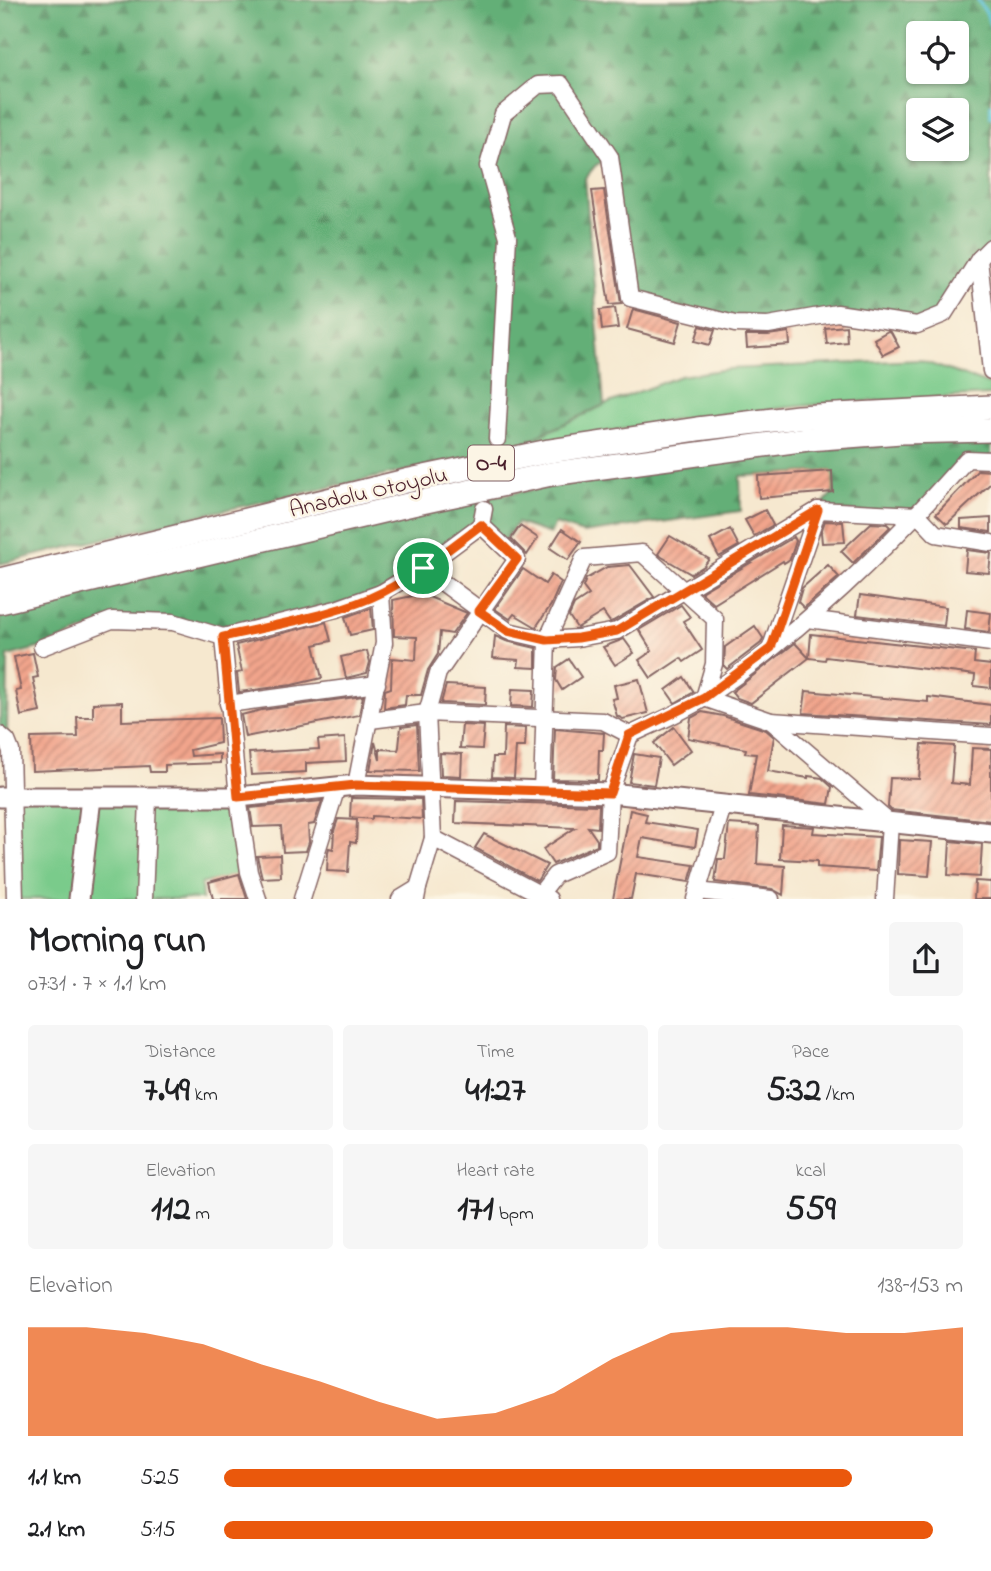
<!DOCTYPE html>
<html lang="en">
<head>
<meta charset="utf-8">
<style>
  body { margin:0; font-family:"Indie Flower",sans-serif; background:#f6f6f6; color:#202124; height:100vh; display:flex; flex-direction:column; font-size:26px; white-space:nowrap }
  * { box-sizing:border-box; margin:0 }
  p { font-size:23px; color:#757577 }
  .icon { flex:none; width:38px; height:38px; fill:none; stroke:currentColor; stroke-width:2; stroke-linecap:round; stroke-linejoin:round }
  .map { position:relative; height:899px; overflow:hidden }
  .drawer { display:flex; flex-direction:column; background:#fff; flex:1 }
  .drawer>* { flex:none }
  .tools { position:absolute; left:906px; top:21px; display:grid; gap:14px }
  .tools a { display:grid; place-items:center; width:63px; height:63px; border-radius:7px; background:#fff; box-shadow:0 2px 5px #0004; font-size:35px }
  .pin { position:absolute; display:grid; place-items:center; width:60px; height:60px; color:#fff; margin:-30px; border:4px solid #fff; border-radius:50%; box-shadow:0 2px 7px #0007 }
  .round { display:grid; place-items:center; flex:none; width:74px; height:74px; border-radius:7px; background:#f6f6f6 }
  .headline { display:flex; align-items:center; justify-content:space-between; height:119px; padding:0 28px }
  h1 { font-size:38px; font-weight:800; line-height:52px }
  .figures { display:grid; grid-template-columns:repeat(3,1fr); gap:10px; height:119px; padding:7px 28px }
  .figures div { display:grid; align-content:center; border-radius:7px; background:#f6f6f6; text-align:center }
  .figures b { font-size:35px; font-weight:800 }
  .figures small { font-size:19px; font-weight:400 }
  .figures p { font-size:19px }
  .chart { height:196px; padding:14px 28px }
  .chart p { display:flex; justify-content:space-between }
  .chart svg { width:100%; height:126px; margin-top:7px; fill:#ea580c; opacity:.7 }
  ul { padding:0 28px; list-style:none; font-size:23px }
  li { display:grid; grid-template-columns:112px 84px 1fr; align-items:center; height:52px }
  li i { height:18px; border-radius:9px; background:#ea580c }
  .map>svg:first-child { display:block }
  .green { fill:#7acb8b; stroke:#62755b; stroke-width:2 }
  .forest { fill:url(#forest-firs); stroke:#566751; stroke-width:2; fill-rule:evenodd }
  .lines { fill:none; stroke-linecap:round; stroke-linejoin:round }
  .stream { stroke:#5ac1d7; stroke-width:3.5 }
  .building { fill:url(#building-hatch) }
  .minor-casing { stroke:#866564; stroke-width:19 }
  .major-casing { stroke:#866564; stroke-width:23 }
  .highway-casing { stroke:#866564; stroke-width:26 }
  .minor { stroke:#fff; stroke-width:16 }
  .major { stroke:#fff; stroke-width:19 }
  .highway { stroke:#fff; stroke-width:23 }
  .route-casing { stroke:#fff; stroke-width:14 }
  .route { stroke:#ea580c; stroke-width:9 }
  .labels { text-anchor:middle; stroke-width:5; stroke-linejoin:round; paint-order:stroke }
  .shield { fill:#fcf5e5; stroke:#7f5f63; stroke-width:2 }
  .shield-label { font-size:21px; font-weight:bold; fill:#4a1f2b }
  .street-label { font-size:23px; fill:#4a1f2b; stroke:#fcf5e5 }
</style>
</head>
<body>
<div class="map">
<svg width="991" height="899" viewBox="0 0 991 899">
  <defs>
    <pattern id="forest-firs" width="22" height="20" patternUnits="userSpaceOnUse" patternTransform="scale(1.75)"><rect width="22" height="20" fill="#63af77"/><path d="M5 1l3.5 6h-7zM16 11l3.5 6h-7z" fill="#548e62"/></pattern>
    <pattern id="building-hatch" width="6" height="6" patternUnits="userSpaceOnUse" patternTransform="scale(1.75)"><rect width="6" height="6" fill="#f2a58c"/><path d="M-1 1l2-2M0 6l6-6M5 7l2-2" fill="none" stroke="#c68673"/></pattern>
  </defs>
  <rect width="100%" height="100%" fill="#fcf5e5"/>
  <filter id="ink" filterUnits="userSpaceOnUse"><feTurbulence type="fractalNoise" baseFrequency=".0143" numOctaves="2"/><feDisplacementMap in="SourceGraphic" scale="14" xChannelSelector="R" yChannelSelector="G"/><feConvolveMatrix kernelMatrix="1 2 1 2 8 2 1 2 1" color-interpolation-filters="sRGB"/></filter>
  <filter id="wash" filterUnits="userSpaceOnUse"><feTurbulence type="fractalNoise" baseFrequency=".00686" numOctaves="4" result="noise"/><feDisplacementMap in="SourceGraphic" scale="28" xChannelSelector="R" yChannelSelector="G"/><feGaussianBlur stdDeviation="1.57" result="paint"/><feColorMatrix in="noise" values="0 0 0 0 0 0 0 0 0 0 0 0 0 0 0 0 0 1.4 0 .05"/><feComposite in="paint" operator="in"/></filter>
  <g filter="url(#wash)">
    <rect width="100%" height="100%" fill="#f6e8cf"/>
    <g class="green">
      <path d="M919,360L991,385V395L833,403L694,417L513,448L604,405L680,376L729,369Z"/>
      <path d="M11,797H238L249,872L201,884L202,899H15Z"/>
    </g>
    <g class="forest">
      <path d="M0,0H991V247L944,314L917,325L837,313L768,325L630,298L609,157L595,166L585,178L604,405L513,448L197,516L0,564ZM919,33H957V72H919ZM919,110H957V149H919Z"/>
      <path d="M954,439L991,440V471L967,459L918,515L818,510L833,492L831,471L740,476L741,511L583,533L555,524L550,534L517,523L502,545L480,525L381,593L223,637L112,620L42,647L8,656L7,741L0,735V614L223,558L487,497L682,466L825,448Z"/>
    </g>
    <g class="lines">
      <g class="stream">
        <path d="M978,0L987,14L991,27"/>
        <path d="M991,105V117"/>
      </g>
    </g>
    <g id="blocks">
      <g class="building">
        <path d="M604,190L621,304L609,305L592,191Z"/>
        <path d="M615,308L618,328L602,330L600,310Z"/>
        <path d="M633,309L681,322L675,342L627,329Z"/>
        <path d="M700,326L715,330L710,345L695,341Z"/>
        <path d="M846,326L847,342L827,344L825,328Z"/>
        <path d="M888,331L891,332L899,347L883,355L874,339Z"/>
        <path d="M789,332L790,345L747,348L746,335H768Z"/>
        <path d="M978,470L991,471V483L947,524L936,514Z"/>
        <path d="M832,471L833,492L759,498L758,476Z"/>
        <path d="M765,510L773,525L754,536L745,520Z"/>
        <path d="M991,518V532L961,528V520Z"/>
        <path d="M825,521L843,522L845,542L822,543L821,532Z"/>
        <path d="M871,523L887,524L890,527L853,563L841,551Z"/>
        <path d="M520,526L538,538L527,555L511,539Z"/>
        <path d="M562,529L581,542L568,560L550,548Z"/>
        <path d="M730,529L739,546L719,557L710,540Z"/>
        <path d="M670,536L709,559L704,566L691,574L662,557L658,554Z"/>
        <path d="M794,537L796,541L790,559L784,563L783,561L714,604L701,592Z"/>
        <path d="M967,550L991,553L989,573L965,571Z"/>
        <path d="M630,565L654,597L613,621L610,622L603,612L577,628L569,616L574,605L589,595L583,587L586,579L607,567Z"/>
        <path d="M828,565L839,577L804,608L798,602L802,588Z"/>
        <path d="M523,569L545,584L551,575L561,582L551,605L536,627L514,614L510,619L495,609Z"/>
        <path d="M422,594L467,613L452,634L440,632L438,654L428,670L421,695H406L405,705L384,708L385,690L391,688L392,658L416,660L417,637L394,636L393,600Z"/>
        <path d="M860,595L946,607L944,626L857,615Z"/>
        <path d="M681,605L690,617L683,621L702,650L684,662L681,658L651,678L639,660L652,651L639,630Z"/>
        <path d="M371,608L373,630L350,635L345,617Z"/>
        <path d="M967,610L991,613L989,632L965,629Z"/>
        <path d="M326,622L331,641L314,645L322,678L292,685L239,692L237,673L242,672L236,645Z"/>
        <path d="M755,626L763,638L761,643L727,669L724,666L725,647Z"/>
        <path d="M811,634L975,652L974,663L991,665V688L974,686L975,675L826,657L825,660L809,658Z"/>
        <path d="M495,636L506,641L536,648V668L518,667L519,660L493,658Z"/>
        <path d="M624,639L634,653L615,665L603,647Z"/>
        <path d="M795,643L809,658L751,703L737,698L732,692Z"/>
        <path d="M367,651L370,662L367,673L346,678L341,657Z"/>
        <path d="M33,653L38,677L33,678L40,712L21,716L16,691L21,690L14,657Z"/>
        <path d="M569,659L581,677L562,690L556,680L557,667Z"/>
        <path d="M684,677L694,692L675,703L666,690Z"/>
        <path d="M639,679L648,713L623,719L617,716L612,699L617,698L614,685Z"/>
        <path d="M446,685L486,687L485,705L441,703Z"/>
        <path d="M512,689L534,690L533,707L511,706Z"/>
        <path d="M806,691L928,702V697L991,705V725L803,713Z"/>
        <path d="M363,696L359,715L245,737L241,715L262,710Z"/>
        <path d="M122,702V721L219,718L220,743L190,750L191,756L220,754V763L165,765V772H150L149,766L32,771L31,738L78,737L77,717H93V703Z"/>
        <path d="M702,712L723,716L766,730L774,737L768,771L808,778V776L822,778L832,787L829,804L749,795L756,754L745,753L746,749L688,738L691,718Z"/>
        <path d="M417,725L419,771L370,770L375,742L380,760V749L398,750L399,747L401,727Z"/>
        <path d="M462,725L484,726L482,749L460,748Z"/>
        <path d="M504,727L526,728L525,747H516L514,778L492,777L493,757H503Z"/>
        <path d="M674,727L691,750L671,765L654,743Z"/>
        <path d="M555,729L604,733L603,750H599L598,780L553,779Z"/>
        <path d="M345,738L346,761L306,763V772L251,775L249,753L319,749L318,740Z"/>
        <path d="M922,744L954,746L951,783L970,785L972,748L991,749V821L891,810L888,807L890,778L919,779Z"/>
        <path d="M440,753L462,754L461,776L441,775Z"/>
        <path d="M634,754L659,758L654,785L629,782Z"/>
        <path d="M351,798L421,799L422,819L372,816V819L350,817Z"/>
        <path d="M322,801L314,824L308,825L309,842L306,851L283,852L281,826L253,827L250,808Z"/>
        <path d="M456,801L599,805L598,828L588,827L597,840V845L553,864L543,849L575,828L455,823Z"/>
        <path d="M630,810L647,814L645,822L698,830L695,847L642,838L638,857L694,865L689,882L636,874L631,899H613Z"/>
        <path d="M338,819L357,820L356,843L350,842L348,872L327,871L328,852L329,848L333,849L334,831Z"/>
        <path d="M729,824L759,826L757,864L785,866L783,895L772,889L715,882L718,859H725Z"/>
        <path d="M782,825L814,827L813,833L879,837L876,871L817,867V861L780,859Z"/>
        <path d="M484,834L547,865L537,881L475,848Z"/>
        <path d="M899,840L932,842L929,876L898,874Z"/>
        <path d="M950,841L982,844L980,877L948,875Z"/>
        <path d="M280,855L281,877L262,878L257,856Z"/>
        <path d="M239,874L247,899H213L209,882Z"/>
        <path d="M975,881L991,882V899H974Z"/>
      </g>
    </g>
  </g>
  <g filter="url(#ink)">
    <use href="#blocks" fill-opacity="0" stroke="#866564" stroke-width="2"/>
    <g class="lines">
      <defs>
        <g id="minor">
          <path d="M979,259L991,371"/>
          <path d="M497,439L508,237L488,166L503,114L538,85L561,84L610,157L630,298L735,324L768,325L837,313L917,325L944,314L979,259L991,247"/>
          <path d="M423,568L508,631L547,640L578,638L617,631L818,510L918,515L936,534L991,543"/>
          <path d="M808,619L991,643"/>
          <path d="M42,647L112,620L173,622L223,637"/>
          <path d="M771,647L818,510"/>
          <path d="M228,704L377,684"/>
          <path d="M370,720L427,713L603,721L630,735"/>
          <path d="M771,721L890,823L885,899"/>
          <path d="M0,735L7,741L11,751L15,899"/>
          <path d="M356,785L384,643L381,593"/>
          <path d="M542,791L547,640L584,558L642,553L715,619L714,664L704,698L771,721L991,736"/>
          <path d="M433,838L549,899"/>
          <path d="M697,891L771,899"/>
          <path d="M144,899L148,799"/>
          <path d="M258,899L249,872L238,797L223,637L336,609L381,593L423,568L481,525L484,509"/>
          <path d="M302,899L337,787"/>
          <path d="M400,899L418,888"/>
          <path d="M416,899L418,888L433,838L427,713L438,673L517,559L481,525"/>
          <path d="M536,899L555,875L607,852L610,793L630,735C655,723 683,712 706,697C804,631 889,547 967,459L991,460"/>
          <path d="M695,899L723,806"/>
        </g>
        <g id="major">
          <path d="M0,797H238L356,785L610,793L991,833"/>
          <path d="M79,899L91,798"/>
        </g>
        <g id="highway">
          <path d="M0,580L410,480L549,451L697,429L798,417L991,407"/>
          <path d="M0,602L412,504L551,474L808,439L901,432L991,430"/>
        </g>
      </defs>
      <use href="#minor" class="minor-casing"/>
      <use href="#major" class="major-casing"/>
      <use href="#highway" class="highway-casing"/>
      <use href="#minor" class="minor"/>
      <use href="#major" class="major"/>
      <use href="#highway" class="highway"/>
    </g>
  </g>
  <g class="lines" filter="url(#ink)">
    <defs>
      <path id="route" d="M818,510L771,648L704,698L629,735L610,793L356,785L238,797L223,637C272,625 338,615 383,592C418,574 449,549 481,525L517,559L479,611L508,631L547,640L578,638L617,631Z"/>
    </defs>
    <use href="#route" class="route-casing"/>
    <use href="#route" class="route"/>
  </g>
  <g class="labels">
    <rect class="shield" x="468" y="445.5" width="46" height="35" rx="5"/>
    <g class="shield-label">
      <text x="491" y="470">O-4</text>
    </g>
    <g class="street-label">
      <text transform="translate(368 491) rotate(-13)" y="8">Anadolu Otoyolu</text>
    </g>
  </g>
</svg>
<div class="tools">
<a><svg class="icon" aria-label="locate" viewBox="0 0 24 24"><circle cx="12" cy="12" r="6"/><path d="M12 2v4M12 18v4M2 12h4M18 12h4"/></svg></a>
<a><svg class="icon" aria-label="layers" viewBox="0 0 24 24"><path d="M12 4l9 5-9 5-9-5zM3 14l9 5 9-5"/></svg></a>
</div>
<div class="pin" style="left:423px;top:568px;background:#1e9e55"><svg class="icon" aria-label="arrive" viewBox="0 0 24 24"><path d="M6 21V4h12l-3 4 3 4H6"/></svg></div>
</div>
<section class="drawer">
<div class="headline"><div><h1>Morning run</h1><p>07:31 · 7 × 1.1 km</p></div><a class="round"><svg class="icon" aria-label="share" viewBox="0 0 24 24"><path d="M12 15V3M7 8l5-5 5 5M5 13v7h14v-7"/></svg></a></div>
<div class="figures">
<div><p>Distance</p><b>7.49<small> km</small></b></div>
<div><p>Time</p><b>41:27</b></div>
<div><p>Pace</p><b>5:32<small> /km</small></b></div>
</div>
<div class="figures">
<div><p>Elevation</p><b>112<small> m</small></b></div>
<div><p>Heart rate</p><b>171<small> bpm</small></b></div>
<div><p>kcal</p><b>559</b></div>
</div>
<div class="chart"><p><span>Elevation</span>138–153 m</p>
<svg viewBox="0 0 160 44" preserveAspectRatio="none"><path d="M0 44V6L10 6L20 8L30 12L40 19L50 25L60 32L70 38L80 36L90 29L100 17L110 8L120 6L130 6L140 8L150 8L160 6V44z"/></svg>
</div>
<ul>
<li><b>1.1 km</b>5:25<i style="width:85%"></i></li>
<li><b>2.1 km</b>5:15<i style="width:96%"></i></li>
</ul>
</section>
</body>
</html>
